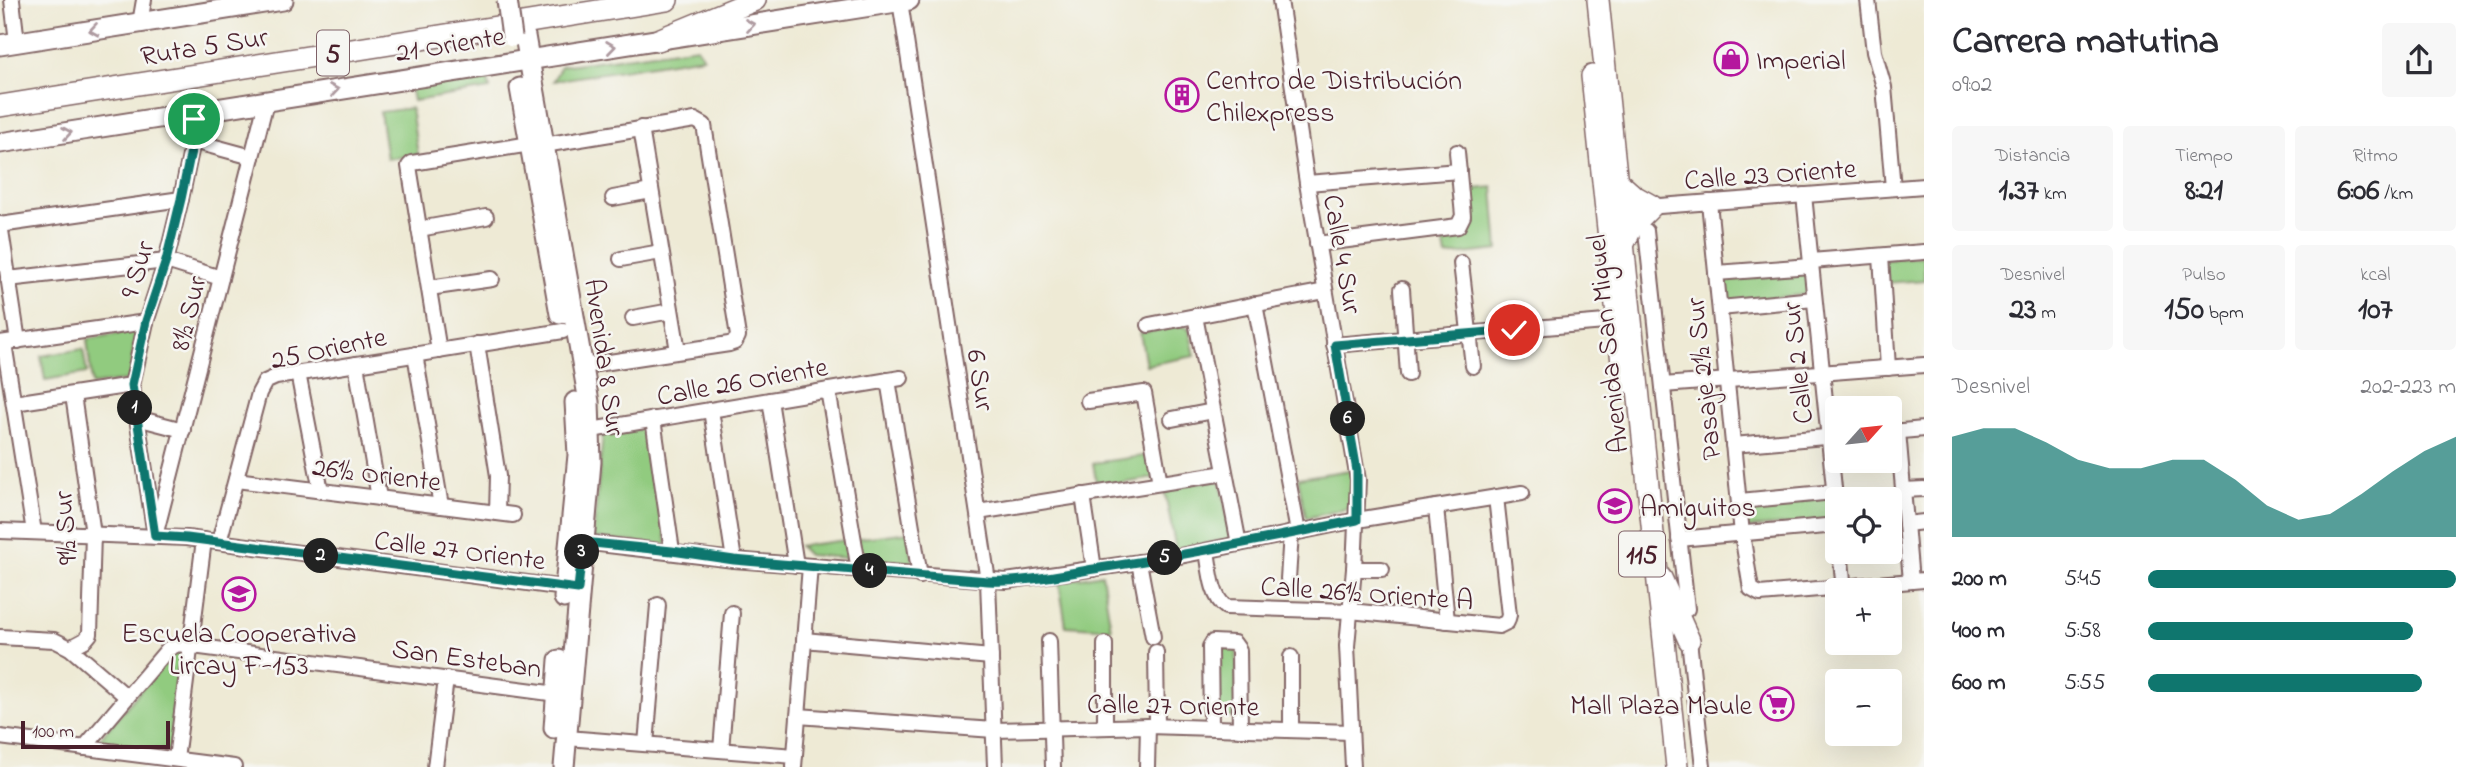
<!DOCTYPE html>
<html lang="es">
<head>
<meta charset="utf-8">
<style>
  body { margin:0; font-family:"Indie Flower",sans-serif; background:#f7f7f7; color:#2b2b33; height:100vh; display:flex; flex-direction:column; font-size:26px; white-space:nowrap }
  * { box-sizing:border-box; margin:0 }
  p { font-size:23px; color:#7c7c81 }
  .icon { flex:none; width:38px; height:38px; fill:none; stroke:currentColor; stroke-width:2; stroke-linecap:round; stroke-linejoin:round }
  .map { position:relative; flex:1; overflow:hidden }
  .details { display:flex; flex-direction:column; background:#fff; width:560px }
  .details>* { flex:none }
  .needle { width:46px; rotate:63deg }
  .fabs { position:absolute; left:1825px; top:396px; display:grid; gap:14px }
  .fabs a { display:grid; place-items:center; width:77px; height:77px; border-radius:7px; background:#fff; box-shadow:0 7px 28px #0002; font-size:35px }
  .scale { position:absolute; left:21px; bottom:18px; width:149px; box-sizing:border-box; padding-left:7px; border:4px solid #4a1f2b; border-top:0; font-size:19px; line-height:24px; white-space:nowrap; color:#4a1f2b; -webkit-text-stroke:5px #f6f6f2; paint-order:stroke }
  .pin { position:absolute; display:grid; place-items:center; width:60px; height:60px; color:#fff; margin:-30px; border:4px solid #fff; border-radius:50%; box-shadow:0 2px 7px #0007 }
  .km { position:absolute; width:35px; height:35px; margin:-18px; border-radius:50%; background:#222; color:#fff; font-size:19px; line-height:35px; text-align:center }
  .round { display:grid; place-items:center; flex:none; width:74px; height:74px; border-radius:7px; background:#f7f7f7 }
  .overview { display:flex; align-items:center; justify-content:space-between; height:119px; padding:0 28px }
  h1 { font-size:38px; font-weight:700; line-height:52px }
  .metrics { display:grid; grid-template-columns:repeat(3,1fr); gap:10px; height:119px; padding:7px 28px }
  .metrics div { display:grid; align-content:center; border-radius:7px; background:#f7f7f7; text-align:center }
  .metrics b { font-size:30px; font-weight:700 }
  .metrics small { font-size:19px; font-weight:400 }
  .metrics p { font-size:19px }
  .chart { height:196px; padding:14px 28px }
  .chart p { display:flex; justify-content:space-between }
  .chart svg { width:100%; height:126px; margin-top:7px; fill:#0f766e; opacity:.7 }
  ul { padding:0 28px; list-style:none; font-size:23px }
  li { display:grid; grid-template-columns:112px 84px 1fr; align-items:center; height:52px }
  li i { height:18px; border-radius:9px; background:#0f766e }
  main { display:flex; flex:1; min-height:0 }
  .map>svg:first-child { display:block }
  .green { fill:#91cb7f; stroke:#6e7555; stroke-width:2 }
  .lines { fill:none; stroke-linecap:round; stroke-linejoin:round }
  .minor-casing { stroke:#836666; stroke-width:18 }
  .major-casing { stroke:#836666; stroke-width:23 }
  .highway-casing { stroke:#836666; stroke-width:24 }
  .minor { stroke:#fff; stroke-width:14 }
  .major { stroke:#fff; stroke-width:19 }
  .highway { stroke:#fff; stroke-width:21 }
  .major-bridge-casing { stroke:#836666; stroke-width:23; stroke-linecap:butt }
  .major-bridge { stroke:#fff; stroke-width:19 }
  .oneway { stroke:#ae9aa0 }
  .route-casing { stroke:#fff; stroke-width:14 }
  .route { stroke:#0f766e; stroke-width:9 }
  .labels { text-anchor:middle; stroke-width:5; stroke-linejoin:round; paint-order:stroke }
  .shield { fill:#f6f6f2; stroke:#7e6067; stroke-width:2 }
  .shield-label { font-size:26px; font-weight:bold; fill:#4a1f2b }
  .street-label { font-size:28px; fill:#4a1f2b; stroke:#f6f6f2 }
  .poi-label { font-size:28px; fill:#4a1f2b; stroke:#f6f6f2; text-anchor:start }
</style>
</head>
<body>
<main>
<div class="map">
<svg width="1924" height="767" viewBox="0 0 1924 767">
  <rect width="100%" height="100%" fill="#f6f6f2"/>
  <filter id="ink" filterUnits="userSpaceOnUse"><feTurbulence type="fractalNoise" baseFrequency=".0143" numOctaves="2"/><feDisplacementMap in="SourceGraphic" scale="14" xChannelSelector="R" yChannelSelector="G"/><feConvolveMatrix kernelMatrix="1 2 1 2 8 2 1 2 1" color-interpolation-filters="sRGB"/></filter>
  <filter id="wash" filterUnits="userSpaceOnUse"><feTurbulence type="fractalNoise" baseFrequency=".00686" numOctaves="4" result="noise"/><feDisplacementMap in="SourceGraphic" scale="28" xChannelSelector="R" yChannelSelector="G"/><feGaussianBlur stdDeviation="1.57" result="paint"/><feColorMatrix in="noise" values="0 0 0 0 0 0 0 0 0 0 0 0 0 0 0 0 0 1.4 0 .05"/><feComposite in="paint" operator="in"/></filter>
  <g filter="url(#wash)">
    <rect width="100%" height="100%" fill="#eeead5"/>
    <g class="green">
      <path d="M697,47L703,57L553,81L561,66Z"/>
      <path d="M487,75L490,89L413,101L410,86Z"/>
      <path d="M411,108L418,155L387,159L380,112Z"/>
      <path d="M1493,187L1498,250L1446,256L1442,234L1463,230L1468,223L1466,190Z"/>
      <path d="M1924,256V280L1886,283L1884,260Z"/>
      <path d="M1808,269L1810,294L1726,303L1723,276Z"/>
      <path d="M1182,326L1189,329L1195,356L1146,365L1140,333Z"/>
      <path d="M135,331L130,380L92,385L87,339Z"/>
      <path d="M83,349L87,373L45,380L41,356Z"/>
      <path d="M651,428L667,545L593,538L603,434Z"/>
      <path d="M1150,455L1155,478L1097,487L1093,463Z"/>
      <path d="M1351,470L1353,481L1351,508L1306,518L1298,478Z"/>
      <path d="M1216,480L1221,483L1231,538L1176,550L1164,488Z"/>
      <path d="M1830,497L1833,521L1747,528L1745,505Z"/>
      <path d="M909,532L913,563L808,555L799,546Z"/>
      <path d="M1102,574L1111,629L1066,626L1059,582Z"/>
      <path d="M1213,643L1237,644L1236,717H1213Z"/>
      <path d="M174,651L183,654L171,751L96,743Z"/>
    </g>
  </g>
  <g filter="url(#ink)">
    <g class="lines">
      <defs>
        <g id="minor">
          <path d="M12,0L17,42"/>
          <path d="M1280,0L1307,183L1358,480L1354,569L1347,646L1353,767"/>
          <path d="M1868,0L1874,52L1884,87L1893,188"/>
          <path d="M900,1L988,581L995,767"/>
          <path d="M140,23L144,0"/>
          <path d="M641,128L678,351"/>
          <path d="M193,141L252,157"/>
          <path d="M544,145L695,120L704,125L738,336L735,342L729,344L583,366"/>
          <path d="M1307,183L1459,171"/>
          <path d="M1804,195L1838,527"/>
          <path d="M613,198L651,191"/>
          <path d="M1709,202L1742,534L1751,589L1760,594L1924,580"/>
          <path d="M1620,209L1924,186"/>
          <path d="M0,224L18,341"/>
          <path d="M0,225L181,199"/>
          <path d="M419,229L486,217"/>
          <path d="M1646,231L1687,609"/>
          <path d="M1317,244L1458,226L1463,216L1457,152"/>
          <path d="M1881,256L1888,368"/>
          <path d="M621,259L661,252"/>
          <path d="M1811,261L1924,252"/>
          <path d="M1461,263L1473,366"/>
          <path d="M1716,273L1811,266"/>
          <path d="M8,279L166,261L221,278"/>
          <path d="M429,288L492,279"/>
          <path d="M1402,289L1408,374"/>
          <path d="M1255,304L1298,532"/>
          <path d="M1720,308L1814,299"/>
          <path d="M1195,316L1239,544"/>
          <path d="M633,318L671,311"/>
          <path d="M1149,325L1325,291"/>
          <path d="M0,343L146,322"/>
          <path d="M4,343L34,532"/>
          <path d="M477,344L498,476L497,513"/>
          <path d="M1334,345L1617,321"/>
          <path d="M439,351L409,166L412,163L530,144"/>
          <path d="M415,354L441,506"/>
          <path d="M356,364L379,498"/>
          <path d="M298,373L321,491"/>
          <path d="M888,380L920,576"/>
          <path d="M1663,385L1924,365"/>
          <path d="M828,390L859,570"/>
          <path d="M770,400L796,565"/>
          <path d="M1088,401L1144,393L1160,483"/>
          <path d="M14,403L132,385"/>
          <path d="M711,410L734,560"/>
          <path d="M137,418L183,430"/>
          <path d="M653,419L672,551"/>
          <path d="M1172,419L1213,411"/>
          <path d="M591,430L901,378"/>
          <path d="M1898,431L1911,581"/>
          <path d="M1891,432L1924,429"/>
          <path d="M1733,445L1837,436"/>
          <path d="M236,480L513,515"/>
          <path d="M1903,490L1924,489"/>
          <path d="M1083,495L1094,569"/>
          <path d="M1740,501L1834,492"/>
          <path d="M1436,507L1447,621"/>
          <path d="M978,512L1225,473"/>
          <path d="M1906,524L1924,522"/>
          <path d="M154,529L132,385L146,322L166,261L181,199L193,141L194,113"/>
          <path d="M0,531L187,538L573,589"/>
          <path d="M155,536L266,102"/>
          <path d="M1679,539L1837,525"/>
          <path d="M219,542L259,393L265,382L276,377L563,331"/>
          <path d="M583,542L734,560L1006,581L1175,557L1357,520L1522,493"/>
          <path d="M1207,551C1210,567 1211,597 1226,607L1350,611L1499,626L1507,622L1509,615L1496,497"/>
          <path d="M1840,551L1844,590"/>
          <path d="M1139,562L1153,637"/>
          <path d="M1354,569H1382"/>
          <path d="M1288,579L1291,533"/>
          <path d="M0,637L54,640L70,648L127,697"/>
          <path d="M804,640L991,657"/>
          <path d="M1689,640L1703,767"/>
          <path d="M1049,641L1053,767"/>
          <path d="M70,648L85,640L90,634L93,534L73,395"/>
          <path d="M1156,652L1157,726"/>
          <path d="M798,716L994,730L1148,726L1351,732"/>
          <path d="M1105,727V644"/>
          <path d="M1211,727L1210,647L1213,642L1234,643L1239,650L1240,729"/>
          <path d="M1291,730V657"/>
          <path d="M0,737L234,767"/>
          <path d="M567,738L795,756"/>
          <path d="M646,744L658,605"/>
          <path d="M84,748L168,649L178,644L557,694"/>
          <path d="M721,750L732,613"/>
          <path d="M176,759L204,540"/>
          <path d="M435,767L446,679"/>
          <path d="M794,767L810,566"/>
          <path d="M1147,767L1148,726"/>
        </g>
        <g id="major">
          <path d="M525,36L589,402L591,462L564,767"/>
          <path d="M0,45L283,0"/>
          <path d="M520,88L560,314"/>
          <path d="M0,143L909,0"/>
          <path d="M564,598L578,455L575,402"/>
          <path d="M554,728L559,660"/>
        </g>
        <g id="highway">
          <path d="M1598,0L1677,767"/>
          <path d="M658,40L755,0"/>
          <path d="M1592,76L1624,382"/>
          <path d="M0,106L667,0"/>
          <path d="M1617,181L1634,196L1652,206L1633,225L1624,243"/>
          <path d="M1661,578L1689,640"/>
        </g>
      </defs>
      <use href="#minor" class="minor-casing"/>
      <use href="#major" class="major-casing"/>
      <use href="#highway" class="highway-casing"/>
      <use href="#minor" class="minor"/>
      <use href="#major" class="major"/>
      <use href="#highway" class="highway"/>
      <defs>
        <path id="major-bridge" d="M507,0L512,37"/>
      </defs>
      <use href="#major-bridge" class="major-bridge-casing"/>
      <use href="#major-bridge" class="major-bridge"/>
    </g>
    <defs><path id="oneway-chevron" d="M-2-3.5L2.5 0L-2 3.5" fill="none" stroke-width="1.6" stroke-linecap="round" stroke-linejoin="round" transform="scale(1.75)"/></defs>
    <g class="oneway">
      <use href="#oneway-chevron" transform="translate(750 25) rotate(-9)"/>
      <use href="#oneway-chevron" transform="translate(94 30) rotate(171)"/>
      <use href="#oneway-chevron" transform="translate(611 47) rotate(-8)"/>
      <use href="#oneway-chevron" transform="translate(334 90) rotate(-9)"/>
      <use href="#oneway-chevron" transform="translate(67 133) rotate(-9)"/>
    </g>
  </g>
  <g class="lines" filter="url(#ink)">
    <defs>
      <path id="route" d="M194,119L193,141L181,199L166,261L146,321L132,385L155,536L187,538L578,589L583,542L672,551L734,560L988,581C1025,583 1063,574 1100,568C1186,555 1272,538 1357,520V471L1335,345L1514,330"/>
    </defs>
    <use href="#route" class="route-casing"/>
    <use href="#route" class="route"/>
  </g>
  <defs>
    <symbol id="shop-ring" viewBox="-11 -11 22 22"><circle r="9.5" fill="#f6f6f2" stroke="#b5179e" stroke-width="1.5"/><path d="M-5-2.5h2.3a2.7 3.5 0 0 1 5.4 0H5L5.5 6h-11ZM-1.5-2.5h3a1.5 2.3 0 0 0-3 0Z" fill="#b5179e"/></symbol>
    <symbol id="building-ring" viewBox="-11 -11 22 22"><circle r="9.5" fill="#f6f6f2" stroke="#b5179e" stroke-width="1.5"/><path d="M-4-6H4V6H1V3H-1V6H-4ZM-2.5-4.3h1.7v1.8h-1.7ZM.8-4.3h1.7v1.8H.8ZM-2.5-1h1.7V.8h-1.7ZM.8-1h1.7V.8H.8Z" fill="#b5179e"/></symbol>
    <symbol id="school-ring" viewBox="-11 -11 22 22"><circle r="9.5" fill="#f6f6f2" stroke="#b5179e" stroke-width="1.5"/><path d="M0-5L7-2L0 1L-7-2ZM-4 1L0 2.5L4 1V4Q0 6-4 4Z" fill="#b5179e"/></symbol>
    <symbol id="supermarket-ring" viewBox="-11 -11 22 22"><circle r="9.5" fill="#f6f6f2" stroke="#b5179e" stroke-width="1.5"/><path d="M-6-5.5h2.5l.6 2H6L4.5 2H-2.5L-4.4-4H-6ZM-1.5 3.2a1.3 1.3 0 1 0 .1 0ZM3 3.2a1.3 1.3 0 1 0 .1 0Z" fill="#b5179e"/></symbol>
  </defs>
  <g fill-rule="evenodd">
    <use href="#shop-ring" x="1712" y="40" width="38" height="38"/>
    <use href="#building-ring" x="1163" y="76" width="38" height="38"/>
    <use href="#school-ring" x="1596" y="487" width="38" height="38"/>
    <use href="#school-ring" x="220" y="575" width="38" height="38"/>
    <use href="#supermarket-ring" x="1758" y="685" width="38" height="38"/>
  </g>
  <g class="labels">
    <g class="shield">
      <rect x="317" y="30.5" width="32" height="45" rx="5"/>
      <rect x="1619" y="531.5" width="46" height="45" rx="5"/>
    </g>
    <g class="shield-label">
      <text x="333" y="62">5</text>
      <text x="1642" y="563">115</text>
    </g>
    <g class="street-label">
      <text transform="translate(450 43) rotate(-9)" y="10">21 Oriente</text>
      <text transform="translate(204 45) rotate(-9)" y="10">Ruta 5 Sur</text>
      <text transform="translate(1770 173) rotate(-4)" y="10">Calle 23 Oriente</text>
      <text transform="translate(1344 254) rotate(80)" y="10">Calle 4 Sur</text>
      <text transform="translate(136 269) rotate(-73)" y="10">9 Sur</text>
      <text transform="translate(187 313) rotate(-76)" y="10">8½ Sur</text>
      <text transform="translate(1606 344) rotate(-96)" y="10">Avenida San Miguel</text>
      <text transform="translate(328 347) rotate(-12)" y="10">25 Oriente</text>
      <text transform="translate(606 357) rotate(82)" y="10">Avenida 8 Sur</text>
      <text transform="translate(1796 363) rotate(-96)" y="10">Calle 2 Sur</text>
      <text transform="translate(1702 379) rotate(-96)" y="10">Pasaje 2½ Sur</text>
      <text transform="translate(742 380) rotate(-10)" y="10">Calle 26 Oriente</text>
      <text transform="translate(982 380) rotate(81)" y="10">6 Sur</text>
      <text transform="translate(377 473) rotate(7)" y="10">26½ Oriente</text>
      <text transform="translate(64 528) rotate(-94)" y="10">9½ Sur</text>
      <text transform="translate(460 549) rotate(7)" y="10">Calle 27 Oriente</text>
      <text transform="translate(1367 592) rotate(4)" y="10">Calle 26½ Oriente A</text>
      <text transform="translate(467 657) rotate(8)" y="10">San Esteban</text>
      <text transform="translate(1173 704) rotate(1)" y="10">Calle 27 Oriente</text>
    </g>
    <g class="poi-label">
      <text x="1756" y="69">Imperial</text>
      <text x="1206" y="89">Centro de Distribución<tspan x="1206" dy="32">Chilexpress</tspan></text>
      <text x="1640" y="516">Amiguitos</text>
      <text x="239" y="642" text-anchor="middle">Escuela Cooperativa<tspan x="239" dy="32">Lircay F-153</tspan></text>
      <text x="1752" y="714" text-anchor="end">Mall Plaza Maule</text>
    </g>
  </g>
</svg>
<div class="fabs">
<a><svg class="needle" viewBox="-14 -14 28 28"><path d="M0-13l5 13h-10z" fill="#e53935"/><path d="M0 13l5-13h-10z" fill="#7c7c81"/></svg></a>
<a><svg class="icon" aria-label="locate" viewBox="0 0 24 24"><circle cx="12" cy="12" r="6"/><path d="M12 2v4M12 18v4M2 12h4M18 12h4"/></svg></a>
<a>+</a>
<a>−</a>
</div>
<div class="scale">100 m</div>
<div class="pin" style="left:194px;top:119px;background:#1e9e55"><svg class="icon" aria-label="arrive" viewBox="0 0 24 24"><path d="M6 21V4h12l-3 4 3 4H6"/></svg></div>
<div class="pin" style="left:1514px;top:330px;background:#d93025"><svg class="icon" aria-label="check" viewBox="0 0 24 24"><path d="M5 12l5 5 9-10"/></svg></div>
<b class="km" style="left:135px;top:408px">1</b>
<b class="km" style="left:321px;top:556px">2</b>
<b class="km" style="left:582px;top:552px">3</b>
<b class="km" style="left:870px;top:571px">4</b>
<b class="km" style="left:1165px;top:558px">5</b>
<b class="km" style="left:1348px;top:419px">6</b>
</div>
<section class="details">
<div class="overview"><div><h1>Carrera matutina</h1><p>09:02</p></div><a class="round"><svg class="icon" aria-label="share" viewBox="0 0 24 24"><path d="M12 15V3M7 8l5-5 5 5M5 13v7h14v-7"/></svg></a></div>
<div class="metrics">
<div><p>Distancia</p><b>1.37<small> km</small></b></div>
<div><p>Tiempo</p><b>8:21</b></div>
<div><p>Ritmo</p><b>6:06<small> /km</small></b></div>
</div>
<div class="metrics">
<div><p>Desnivel</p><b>23<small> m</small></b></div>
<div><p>Pulso</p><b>150<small> bpm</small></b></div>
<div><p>kcal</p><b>107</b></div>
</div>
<div class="chart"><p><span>Desnivel</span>202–223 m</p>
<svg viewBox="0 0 160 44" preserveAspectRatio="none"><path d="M0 44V9L10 6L20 6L30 11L40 17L50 20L60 20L70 17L80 17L90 24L100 33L110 38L120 36L130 29L140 21L150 14L160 9V44z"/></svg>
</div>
<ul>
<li><b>200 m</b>5:45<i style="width:100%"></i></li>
<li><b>400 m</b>5:58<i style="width:86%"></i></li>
<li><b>600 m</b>5:55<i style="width:89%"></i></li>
</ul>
</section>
</main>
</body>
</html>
